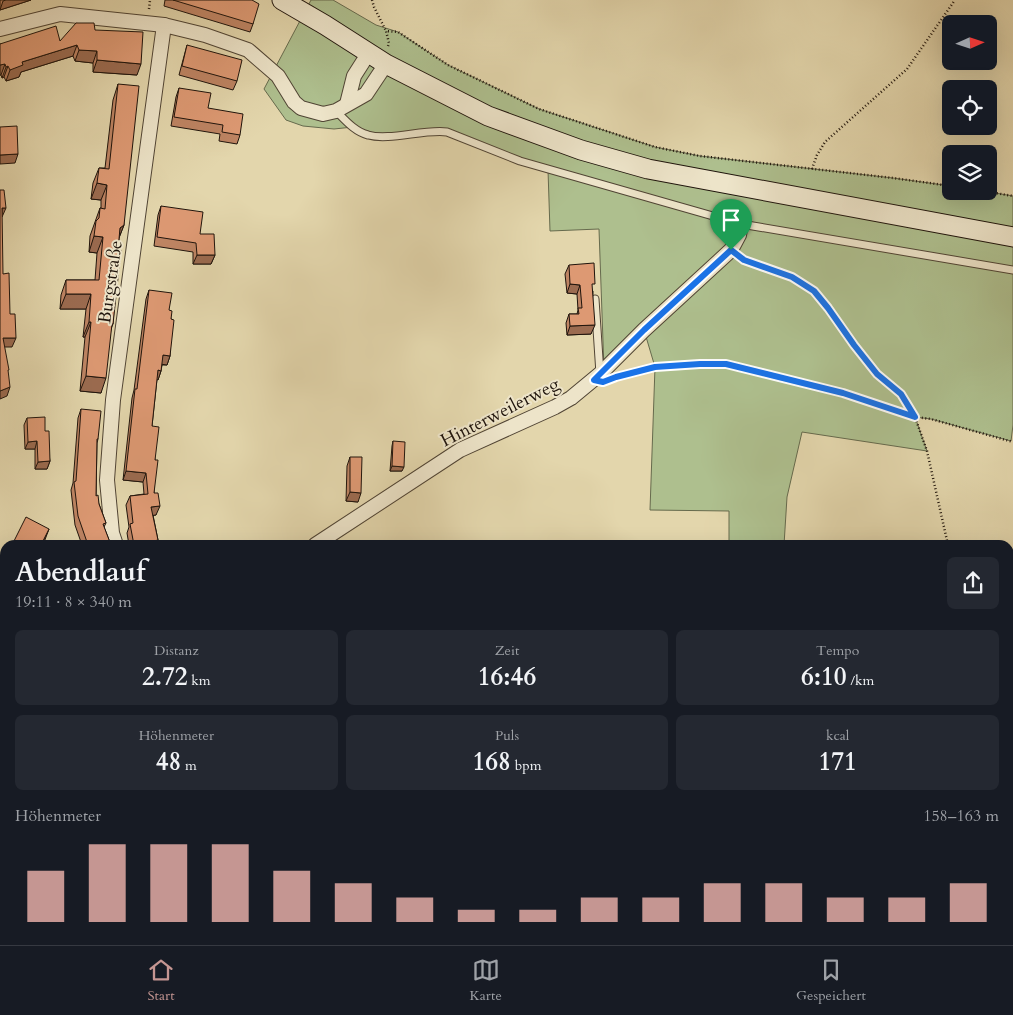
<!DOCTYPE html>
<html lang="de">
<head>
<meta charset="utf-8">
<style>
  body { margin:0; font-family:Cardo,serif; background:#242831; color:#f1f3f6; height:100vh; display:flex; flex-direction:column; font-size:19px; white-space:nowrap }
  * { box-sizing:border-box; margin:0 }
  p { font-size:16px; color:#9ea1a6 }
  .icon { flex:none; width:28px; height:28px; fill:none; stroke:currentColor; stroke-width:2; stroke-linecap:round; stroke-linejoin:round }
  .map { position:relative; flex:1; overflow:hidden }
  .sheet { position:absolute; left:0px; top:540px; width:1014px; height:405px; display:flex; flex-direction:column; background:#171b24; border-radius:15px 15px 0 0; box-shadow:0 5px 20px #0002 }
  .sheet>* { flex:none }
  .needle { width:32px; rotate:87deg }
  .fabs { position:absolute; left:942px; top:15px; display:grid; gap:10px }
  .fabs a { display:grid; place-items:center; width:55px; height:55px; border-radius:8px; background:#171b24; box-shadow:0 5px 20px #0002; font-size:25px }
  .pin { position:absolute; display:grid; place-items:center; width:42px; height:42px; color:#fff; margin:-51px -21px; border-radius:50% 50% 50% 0; rotate:-45deg; box-shadow:0 0 5px #0007 }
  .pin .icon { rotate:45deg }
  .round { display:grid; place-items:center; flex:none; width:52px; height:52px; border-radius:8px; background:#242831 }
  .headline { display:flex; align-items:center; justify-content:space-between; height:85px; padding:0 15px }
  h1 { font-size:28px; font-weight:700; line-height:38px }
  .figures { display:grid; grid-template-columns:repeat(3,1fr); gap:8px; height:85px; padding:5px 15px }
  .figures div { display:grid; align-content:center; border-radius:8px; background:#242831; text-align:center }
  .figures b { font-size:25px; font-weight:700 }
  .figures small { font-size:14px; font-weight:400 }
  .figures p { font-size:14px }
  .chart { height:140px; padding:10px 15px }
  .chart p { display:flex; justify-content:space-between }
  .chart svg { width:100%; height:90px; margin-top:5px; stroke:#c59692; stroke-width:6 }
  .tabs { display:flex; justify-content:space-around; align-items:center; height:70px; border-top:1px solid #363941; background:#171b24; font-size:14px; color:#9ea1a6 }
  .tabs a { display:grid; justify-items:center; gap:2px }
  .tabs .current { color:#c59692 }
  .map>svg:first-child { display:block }
  .green { fill:#aebf8e; stroke:#666a4d }
  .lines { fill:none; stroke-linecap:round; stroke-linejoin:round }
  .service-casing { stroke:#504434; stroke-width:9 }
  .minor-casing { stroke:#504434; stroke-width:16 }
  .secondary-casing { stroke:#1f140c; stroke-width:21 }
  .path { stroke:#1f140c; stroke-width:2.5; stroke-dasharray:1 2.5; stroke-linecap:butt }
  .service { stroke:#ede4c9; stroke-width:7 }
  .minor { stroke:#ede4c9; stroke-width:14 }
  .secondary { stroke:#ede4c9; stroke-width:19 }
  .wall { fill:#be8463; stroke:#1f140c }
  .shaded-wall { fill:#9b6b50; stroke:#1f140c }
  .building { fill:#dd9973; stroke:#1f140c }
  .route-casing { stroke:#fff; stroke-width:10 }
  .route { stroke:#1a73e8; stroke-width:6 }
  .labels { text-anchor:middle; stroke-width:4; stroke-linejoin:round; paint-order:stroke }
  .street-label { font-size:18px; fill:#1f140c; stroke:#ede4c9 }
</style>
</head>
<body>
<div class="map">
<svg width="1013" height="945" viewBox="0 0 1013 945">
  <rect width="100%" height="100%" fill="#e3d6ac"/>
  <filter id="stains"><feTurbulence type="fractalNoise" baseFrequency=".004" numOctaves="4"/><feColorMatrix values="0 0 0 0 .2 0 0 0 0 .09 0 0 0 0 .02 0 0 0 .5 -.17"/></filter>
  <radialGradient id="worn" r=".72"><stop offset=".6" stop-color="#630" stop-opacity="0"/><stop offset="1" stop-color="#630" stop-opacity=".3"/></radialGradient>
  <g class="green">
    <path d="M311,0H333L376,25L398,32L448,65L539,109L655,147L700,156L893,178L951,186V191H983L1013,196V425L1011,441L931,419L915,417L927,451L802,432L787,497L784,545H729V511L650,510L655,367L644,330L604,370L599,229L550,231L548,170L447,132L384,136L353,127L334,129L303,126L286,120L264,89Z"/>
    <path d="M1009,596L1013,597V850L1009,843Z"/>
    <path d="M1013,862V945H994L995,940H1009V873Z"/>
    <path d="M613,940H744L740,945H624Z"/>
  </g>
  <g class="lines">
    <defs>
      <g id="service">
        <path d="M336,111C345,120 355,132 368,135C389,141 424,129 447,132L520,161L741,224L1013,270"/>
        <path d="M595,299L600,374"/>
        <path d="M714,945L718,940"/>
      </g>
      <g id="minor">
        <path d="M0,29L60,14L164,25L205,35L248,50L278,76L294,102L301,108L323,114L336,111L366,94L386,64"/>
        <path d="M347,104L354,76L368,54"/>
        <path d="M116,545L112,533L107,480L113,400L164,25"/>
        <path d="M315,545L460,450L555,407L571,398L600,374L644,330L731,250L739,235L741,224"/>
        <path d="M0,622L5,623"/>
        <path d="M0,690L5,704"/>
        <path d="M122,940L126,945"/>
        <path d="M346,940L348,945"/>
      </g>
      <path id="secondary" d="M282,0L325,25L386,64L488,116L581,150L648,169L1013,237"/>
    </defs>
    <use href="#service" class="service-casing"/>
    <use href="#minor" class="minor-casing"/>
    <use href="#secondary" class="secondary-casing"/>
    <g class="path">
      <path d="M372,0L374,7L386,31"/>
      <path d="M149,9L150,0"/>
      <path d="M388,46L389,43L386,31L398,32L448,65L539,109L655,147L700,156L893,178L951,186"/>
      <path d="M812,169L817,155L825,142L907,69L955,0"/>
      <path d="M983,191L1013,196"/>
      <path d="M743,259L792,277L814,291L828,308L854,345L877,374L901,394L915,417L927,451L948,545"/>
      <path d="M619,376L655,367L700,364H726L843,393L915,417L931,419L1013,442"/>
      <path d="M1009,770H1013"/>
      <path d="M1009,791L1013,795"/>
    </g>
    <use href="#service" class="service"/>
    <use href="#minor" class="minor"/>
    <use href="#secondary" class="secondary"/>
  </g>
  <g class="wall">
    <path d="M0,0H31L0,10Z"/>
    <path d="M165,0H252L253,24L250,32L164,6Z"/>
    <path d="M95,30L137,75L93,72V63L75,61L73,56L21,72L19,77L6,81L4,77L2,78L1,75H0V44L60,41Z"/>
    <path d="M187,45L237,81L233,90L179,75Z"/>
    <path d="M118,84L124,225L119,238L113,324L111,329L101,393L80,391L85,337H83L86,309H60L61,295L66,280H95L97,253L89,252L90,236L100,208H101V200L91,199L93,183L99,168H105L113,100Z"/>
    <path d="M179,88L208,108L240,135L237,144L219,141L220,134L171,126L176,97Z"/>
    <path d="M161,206L200,234L215,255L211,264H193V252L154,246L158,215Z"/>
    <path d="M569,265L593,291L591,334L567,335L566,323L569,314H577L578,310L577,294L567,293L565,274Z"/>
    <path d="M149,290L169,310L171,319L170,356L167,365H162L161,371L158,380L157,379L152,426L155,460L154,493L156,515H153L158,540L156,545H129L127,533L129,527L126,505L130,496L144,494L143,482L123,480L132,398L134,390L146,299Z"/>
    <path d="M81,409L98,439L97,443L96,496L106,523L104,527L111,545H82L75,525L71,490L73,483L78,418Z"/>
    <path d="M27,418L45,431L50,461L47,469H35V449H25L24,425Z"/>
    <path d="M393,441L402,471H390L392,446Z"/>
    <path d="M350,457L358,502L346,501L347,466Z"/>
    <path d="M5,558V604L0,601V562Z"/>
    <path d="M0,743L5,754V846L0,835Z"/>
    <path d="M73,940H102L105,945H76Z"/>
    <path d="M239,940H288L292,945H243Z"/>
    <path d="M431,940H463L465,945H435L434,942L432,943Z"/>
  </g>
  <g class="shaded-wall">
    <path d="M6,0H31L0,10L3,1Z"/>
    <path d="M77,45L73,56L21,72L19,77L6,81L10,70L22,62Z"/>
    <path d="M79,50L97,51L93,63L75,61Z"/>
    <path d="M97,60L141,64L137,75L93,72Z"/>
    <path d="M5,64L1,75H0V65Z"/>
    <path d="M8,66L4,77L2,78L6,67Z"/>
    <path d="M18,154L15,163L0,164V155Z"/>
    <path d="M97,183L107,185L101,200L91,199Z"/>
    <path d="M2,208H6L2,217Z"/>
    <path d="M124,225L118,240L120,228Z"/>
    <path d="M94,236L103,237L97,253L89,252Z"/>
    <path d="M197,255H215L211,264H193Z"/>
    <path d="M570,284L580,285L577,294L567,293Z"/>
    <path d="M66,294H91L86,309H60Z"/>
    <path d="M89,322H91L85,337H83Z"/>
    <path d="M595,325L591,334L567,335L570,326Z"/>
    <path d="M3,338H16L12,347H0Z"/>
    <path d="M163,355L170,356L167,365L160,364Z"/>
    <path d="M158,370L161,371L158,380L155,379Z"/>
    <path d="M86,376L106,378L101,393L80,391Z"/>
    <path d="M10,387L7,396L0,399V391Z"/>
    <path d="M37,441L35,449H25L28,442Z"/>
    <path d="M50,461L47,469H35L38,462Z"/>
    <path d="M392,466L404,467L402,471H390Z"/>
    <path d="M126,471L146,473L143,482L123,480Z"/>
    <path d="M350,492L361,493L358,502L346,501Z"/>
    <path d="M160,506L156,515L148,516L151,507Z"/>
    <path d="M49,529L43,545H41Z"/>
    <path d="M158,540L156,545H153L154,541Z"/>
    <path d="M3,825L0,833V827Z"/>
  </g>
  <g class="building">
    <path d="M173,0H252L259,4L253,24Z"/>
    <path d="M76,23H94L95,30L143,32L141,64L97,60V51L79,50L77,45L22,62L23,65L10,70L8,66L6,67L5,64L0,65V44L56,26L60,41Z"/>
    <path d="M187,45L242,60L237,81L182,66Z"/>
    <path d="M118,84L139,86L124,225L120,228L118,250H121L113,324H112L106,378L86,376L91,322H89L91,294H66V280H99L103,237L94,236L96,221L99,218L100,208L105,209L107,185L97,183L99,168L109,169Z"/>
    <path d="M179,88L211,93L208,108L243,114L240,135L222,132L223,125L174,117Z"/>
    <path d="M17,126L18,154L0,155V127Z"/>
    <path d="M0,190H4L6,208H2L3,274L9,273L10,314H15L16,338H3L9,370H8L10,387L0,391Z"/>
    <path d="M161,206L203,212L200,234H214L215,255H197L196,243L157,237Z"/>
    <path d="M594,263L595,284H592L595,325L570,326L569,314H579L578,308H582L580,285L570,284L569,265Z"/>
    <path d="M149,290L172,293L169,310L172,311L171,319L174,320L170,356L163,355L161,371L158,370L152,426L159,427L155,460H158L154,493H158L160,506L151,507L158,540L154,541L155,545H134L130,524L133,523L130,496L148,494L146,473L126,471L135,389H137Z"/>
    <path d="M81,409L101,411L98,439H97L96,496L98,495L99,504L106,523L103,524L111,545H88L78,516L74,482L76,481Z"/>
    <path d="M45,417V431H49L50,461L38,462L37,441L28,442L27,418Z"/>
    <path d="M393,441L405,442L404,467L392,466Z"/>
    <path d="M350,457H362L361,493L350,492Z"/>
    <path d="M26,517L49,529L41,545H12Z"/>
    <path d="M3,557L5,558V588L0,585V562Z"/>
    <path d="M0,743L5,754V830L3,825L0,826Z"/>
    <path d="M0,920L3,924L5,922V940H17L20,945H0Z"/>
    <path d="M81,940H102L105,945H84Z"/>
    <path d="M249,940H288L292,945H252Z"/>
    <path d="M439,940H463L465,945H441Z"/>
  </g>
  <g class="lines">
    <defs>
      <path id="route" d="M731,250L744,260L792,277L814,291L828,308L854,345L877,374L901,394L915,417L843,393L726,364H700L655,367L616,377L603,382L594,380L644,330Z"/>
    </defs>
    <use href="#route" class="route-casing"/>
    <use href="#route" class="route"/>
  </g>
  <g class="labels">
    <g class="street-label">
      <text transform="translate(110 282) rotate(-82)" y="6">Burgstraße</text>
      <text transform="translate(500 412) rotate(-27)" y="6">Hinterweilerweg</text>
    </g>
  </g>
  <rect width="100%" height="100%" filter="url(#stains)"/>
  <rect width="100%" height="100%" fill="url(#worn)"/>
</svg>
<div class="fabs">
<a><svg class="needle" viewBox="-14 -14 28 28"><path d="M0-13l5 13h-10z" fill="#e53935"/><path d="M0 13l5-13h-10z" fill="#9ea1a6"/></svg></a>
<a><svg class="icon" aria-label="locate" viewBox="0 0 24 24"><circle cx="12" cy="12" r="6"/><path d="M12 2v4M12 18v4M2 12h4M18 12h4"/></svg></a>
<a><svg class="icon" aria-label="layers" viewBox="0 0 24 24"><path d="M12 4l9 5-9 5-9-5zM3 14l9 5 9-5"/></svg></a>
</div>
<div class="pin" style="left:731px;top:250px;background:#1e9e55"><svg class="icon" aria-label="arrive" viewBox="0 0 24 24"><path d="M6 21V4h12l-3 4 3 4H6"/></svg></div>
<section class="sheet">
<div class="headline"><div><h1>Abendlauf</h1><p>19:11 · 8 × 340 m</p></div><a class="round"><svg class="icon" aria-label="share" viewBox="0 0 24 24"><path d="M12 15V3M7 8l5-5 5 5M5 13v7h14v-7"/></svg></a></div>
<div class="figures">
<div><p>Distanz</p><b>2.72<small> km</small></b></div>
<div><p>Zeit</p><b>16:46</b></div>
<div><p>Tempo</p><b>6:10<small> /km</small></b></div>
</div>
<div class="figures">
<div><p>Höhenmeter</p><b>48<small> m</small></b></div>
<div><p>Puls</p><b>168<small> bpm</small></b></div>
<div><p>kcal</p><b>171</b></div>
</div>
<div class="chart"><p><span>Höhenmeter</span>158–163 m</p>
<svg viewBox="0 0 160 44" preserveAspectRatio="none"><path d="M5 44V19M15 44V6M25 44V6M35 44V6M45 44V19M55 44V25M65 44V32M75 44V38M85 44V38M95 44V32M105 44V32M115 44V25M125 44V25M135 44V32M145 44V32M155 44V25"/></svg>
</div>
</section>
</div>
<nav class="tabs">
<a class="current"><svg class="icon" aria-label="home" viewBox="0 0 24 24"><path d="M3 11l9-7 9 7M6 9v11h12V9"/></svg>Start</a>
<a><svg class="icon" aria-label="map" viewBox="0 0 24 24"><path d="M3 6l6-2 6 2 6-2v14l-6 2-6-2-6 2zM9 4v14M15 6v14"/></svg>Karte</a>
<a><svg class="icon" aria-label="saved" viewBox="0 0 24 24"><path d="M7 4h10v16l-5-4-5 4z"/></svg>Gespeichert</a>
</nav>
</body>
</html>
